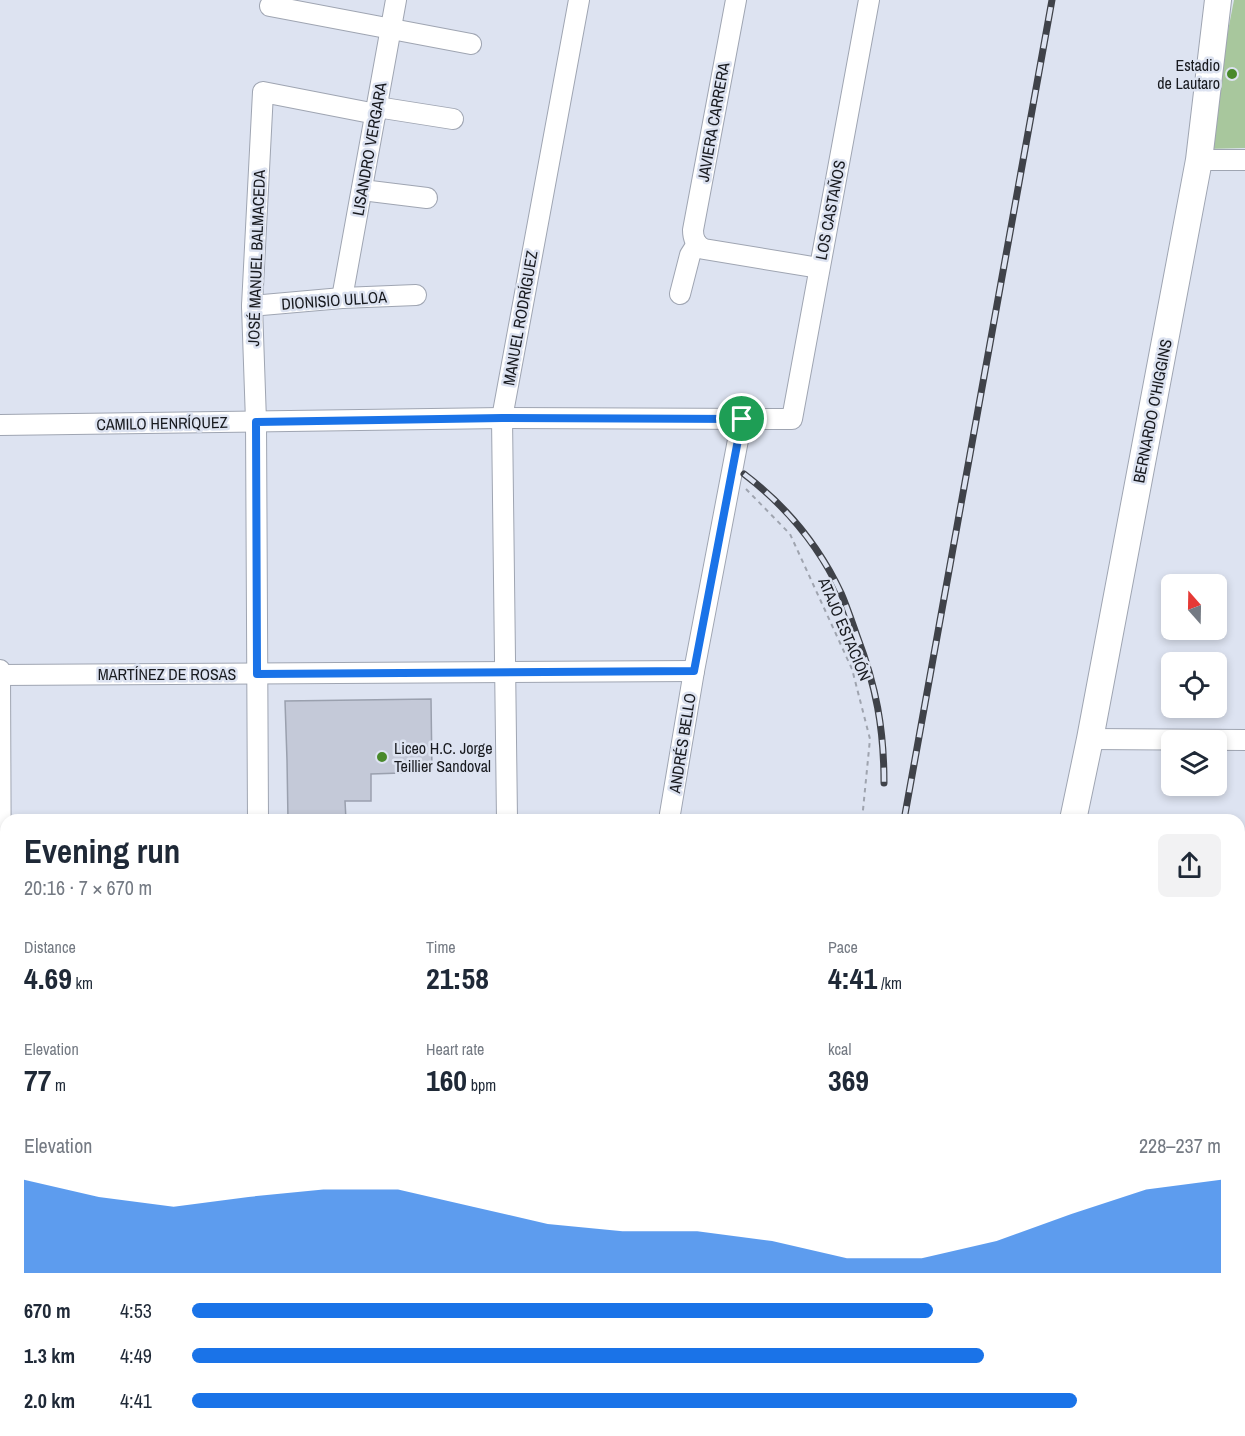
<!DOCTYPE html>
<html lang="en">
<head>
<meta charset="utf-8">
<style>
  body { margin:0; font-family:"Archivo Narrow",sans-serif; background:#f2f2f3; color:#1f2937; height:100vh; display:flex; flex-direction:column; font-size:22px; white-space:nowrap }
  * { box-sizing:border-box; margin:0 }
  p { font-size:20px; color:#747a83 }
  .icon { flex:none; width:33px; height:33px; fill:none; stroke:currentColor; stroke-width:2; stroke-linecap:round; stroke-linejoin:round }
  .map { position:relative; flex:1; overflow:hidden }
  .side { position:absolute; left:0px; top:814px; width:1245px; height:622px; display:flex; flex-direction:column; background:#fff; border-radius:18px 18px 0 0; box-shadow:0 3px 9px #0003 }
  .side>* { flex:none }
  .needle { width:39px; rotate:340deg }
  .tools { position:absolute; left:1161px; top:574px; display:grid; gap:12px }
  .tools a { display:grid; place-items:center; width:66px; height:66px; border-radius:9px; background:#fff; box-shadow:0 3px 9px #0003; font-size:30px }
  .pin { position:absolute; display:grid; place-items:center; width:51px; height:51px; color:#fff; margin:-26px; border:3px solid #fff; border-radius:50%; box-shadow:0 2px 6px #0007 }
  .round { display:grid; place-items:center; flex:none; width:63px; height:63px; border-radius:9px; background:#f2f2f3 }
  .headline { display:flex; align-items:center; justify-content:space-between; height:102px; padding:0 24px }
  h1 { font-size:33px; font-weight:800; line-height:45px }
  .figures { display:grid; grid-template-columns:repeat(3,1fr); gap:9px; height:102px; padding:6px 24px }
  .figures div { display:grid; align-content:center }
  .figures b { font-size:30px; font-weight:800 }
  .figures small { font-size:16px; font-weight:400 }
  .figures p { font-size:16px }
  .chart { height:168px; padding:12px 24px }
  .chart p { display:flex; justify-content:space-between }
  .chart svg { width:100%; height:108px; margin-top:6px; fill:#1a73e8; opacity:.7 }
  ul { padding:0 24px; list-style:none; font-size:20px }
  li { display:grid; grid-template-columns:96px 72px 1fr; align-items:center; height:45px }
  li i { height:15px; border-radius:8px; background:#1a73e8 }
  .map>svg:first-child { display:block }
  .green { fill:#a8c79d }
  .building { fill:#c4c9d8; stroke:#9aa0ae; stroke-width:1.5 }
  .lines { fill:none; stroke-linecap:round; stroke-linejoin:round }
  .minor-casing { stroke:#9fa5b2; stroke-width:22 }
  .major-casing { stroke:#9fa5b2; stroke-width:28 }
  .path { stroke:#9fa4af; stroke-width:2; stroke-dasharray:4.5 4.5; stroke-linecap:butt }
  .minor { stroke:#fff; stroke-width:20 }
  .major { stroke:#fff; stroke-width:26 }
  .rail-casing { stroke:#3f4249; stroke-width:7 }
  .rail { stroke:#dde3f1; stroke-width:4.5; stroke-dasharray:14; stroke-linecap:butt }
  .route-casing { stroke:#fff; stroke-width:12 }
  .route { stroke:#1a73e8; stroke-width:8 }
  .poi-dot { fill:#49892b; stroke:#dde3f1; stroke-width:2 }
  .labels { text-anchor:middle; stroke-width:5; stroke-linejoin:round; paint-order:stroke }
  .poi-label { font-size:16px; fill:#181a1f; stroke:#dde3f1; text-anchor:end }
  .street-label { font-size:16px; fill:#181a1f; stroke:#dde3f1 }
</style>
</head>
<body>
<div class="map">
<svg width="1245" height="1436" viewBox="0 0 1245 1436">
  <rect width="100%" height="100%" fill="#dde3f1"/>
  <path class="green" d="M1234,0H1245V148L1205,149Z"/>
  <path class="building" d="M431,699L432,772L371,774V801H345L346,820H288L287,760L285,701Z"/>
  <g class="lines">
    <defs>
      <g id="minor">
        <path d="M736,0L693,230C693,239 696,245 704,249L819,268"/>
        <path d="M270,6L471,44"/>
        <path d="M377,107L453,119"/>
        <path d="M1199,160H1245"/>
        <path d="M362,190L427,198"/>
        <path d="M680,294L690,255L697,244"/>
        <path d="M342,298L396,0"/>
        <path d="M252,306L342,298L416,295"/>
        <path d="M0,425L502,418L792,419L869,0"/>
        <path d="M0,670L3,1436"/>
        <path d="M0,675L694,671"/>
        <path d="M1090,739L1245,740"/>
        <path d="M258,820L256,421L252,306L263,92L376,114"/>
        <path d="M507,820L502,418L579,0"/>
        <path d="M669,820L694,671L742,419"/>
        <path d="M1239,992H1245"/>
        <path d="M261,1431V1436"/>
        <path d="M513,1431V1436"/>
        <path d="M566,1436L567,1431"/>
      </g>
      <g id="major">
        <path d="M1073,820L1090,739L1199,160L1218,0"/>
        <path d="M1004,1431V1436"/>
        <path d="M984,1436V1431"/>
      </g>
    </defs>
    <use href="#minor" class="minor-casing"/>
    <use href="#major" class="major-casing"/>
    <path class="path" d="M746,489L790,534L852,669L870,739L862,820"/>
    <use href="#minor" class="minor"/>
    <use href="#major" class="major"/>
    <defs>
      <g id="rail">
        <path d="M744,474C785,505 819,546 841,593C847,607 852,622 857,636C876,686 884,728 884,783"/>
        <path d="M904,820L1052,0"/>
        <path d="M785,1436L786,1431"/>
      </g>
    </defs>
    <use href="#rail" class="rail-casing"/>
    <use href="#rail" class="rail"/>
  </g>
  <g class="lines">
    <defs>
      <path id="route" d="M502,418L742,419L694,671L257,674L256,422Z"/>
    </defs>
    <use href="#route" class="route-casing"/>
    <use href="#route" class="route"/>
  </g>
  <g class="poi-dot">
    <circle cx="1232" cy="74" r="6"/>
    <circle cx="382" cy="757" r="6"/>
  </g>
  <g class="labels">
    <g class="poi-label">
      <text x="1220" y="71">Estadio<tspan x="1220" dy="18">de Lautaro</tspan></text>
      <text x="394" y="754" text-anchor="start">Liceo H.C. Jorge<tspan x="394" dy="18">Teillier Sandoval</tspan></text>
    </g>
    <g class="street-label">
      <text transform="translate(713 122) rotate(-80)" y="6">JAVIERA CARRERA</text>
      <text transform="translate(369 149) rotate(-80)" y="6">LISANDRO VERGARA</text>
      <text transform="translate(830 210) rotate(-79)" y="6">LOS CASTAÑOS</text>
      <text transform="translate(256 258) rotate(-88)" y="6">JOSÉ MANUEL BALMACEDA</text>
      <text transform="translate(334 300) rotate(-4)" y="6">DIONISIO ULLOA</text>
      <text transform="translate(520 318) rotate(-80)" y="6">MANUEL RODRÍGUEZ</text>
      <text transform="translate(1152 411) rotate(-79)" y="6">BERNARDO O'HIGGINS</text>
      <text transform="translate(162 423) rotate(-1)" y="6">CAMILO HENRÍQUEZ</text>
      <text transform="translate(845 629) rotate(67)" y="6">ATAJO ESTACIÓN</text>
      <text x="167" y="680">MARTÍNEZ DE ROSAS</text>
      <text transform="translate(682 743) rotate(-81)" y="6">ANDRÉS BELLO</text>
    </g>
  </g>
</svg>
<div class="tools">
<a><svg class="needle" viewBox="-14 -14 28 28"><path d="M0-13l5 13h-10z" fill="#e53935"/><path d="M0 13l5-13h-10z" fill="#747a83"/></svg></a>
<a><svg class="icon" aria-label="locate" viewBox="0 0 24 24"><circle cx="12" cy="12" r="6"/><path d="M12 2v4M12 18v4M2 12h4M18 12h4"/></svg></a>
<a><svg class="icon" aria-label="layers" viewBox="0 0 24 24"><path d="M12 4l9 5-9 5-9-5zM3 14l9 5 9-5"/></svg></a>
</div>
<div class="pin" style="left:742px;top:419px;background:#1e9e55"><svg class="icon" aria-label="arrive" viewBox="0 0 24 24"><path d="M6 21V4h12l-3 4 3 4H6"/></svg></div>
<section class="side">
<div class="headline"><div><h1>Evening run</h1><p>20:16 · 7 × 670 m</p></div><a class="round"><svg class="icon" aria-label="share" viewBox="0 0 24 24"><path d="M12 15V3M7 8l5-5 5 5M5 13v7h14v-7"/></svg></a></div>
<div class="figures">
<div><p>Distance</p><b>4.69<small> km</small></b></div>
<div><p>Time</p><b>21:58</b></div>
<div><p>Pace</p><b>4:41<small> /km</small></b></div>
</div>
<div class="figures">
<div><p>Elevation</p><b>77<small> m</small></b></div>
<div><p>Heart rate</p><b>160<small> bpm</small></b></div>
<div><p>kcal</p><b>369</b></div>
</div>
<div class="chart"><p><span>Elevation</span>228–237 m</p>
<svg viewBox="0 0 160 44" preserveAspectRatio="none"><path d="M0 44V6L10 13L20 17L30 13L40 10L50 10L60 17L70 24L80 27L90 27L100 31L110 38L120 38L130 31L140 20L150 10L160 6V44z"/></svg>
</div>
<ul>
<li><b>670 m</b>4:53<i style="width:72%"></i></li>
<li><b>1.3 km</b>4:49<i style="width:77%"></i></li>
<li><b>2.0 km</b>4:41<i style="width:86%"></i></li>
</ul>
</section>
</div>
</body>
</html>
